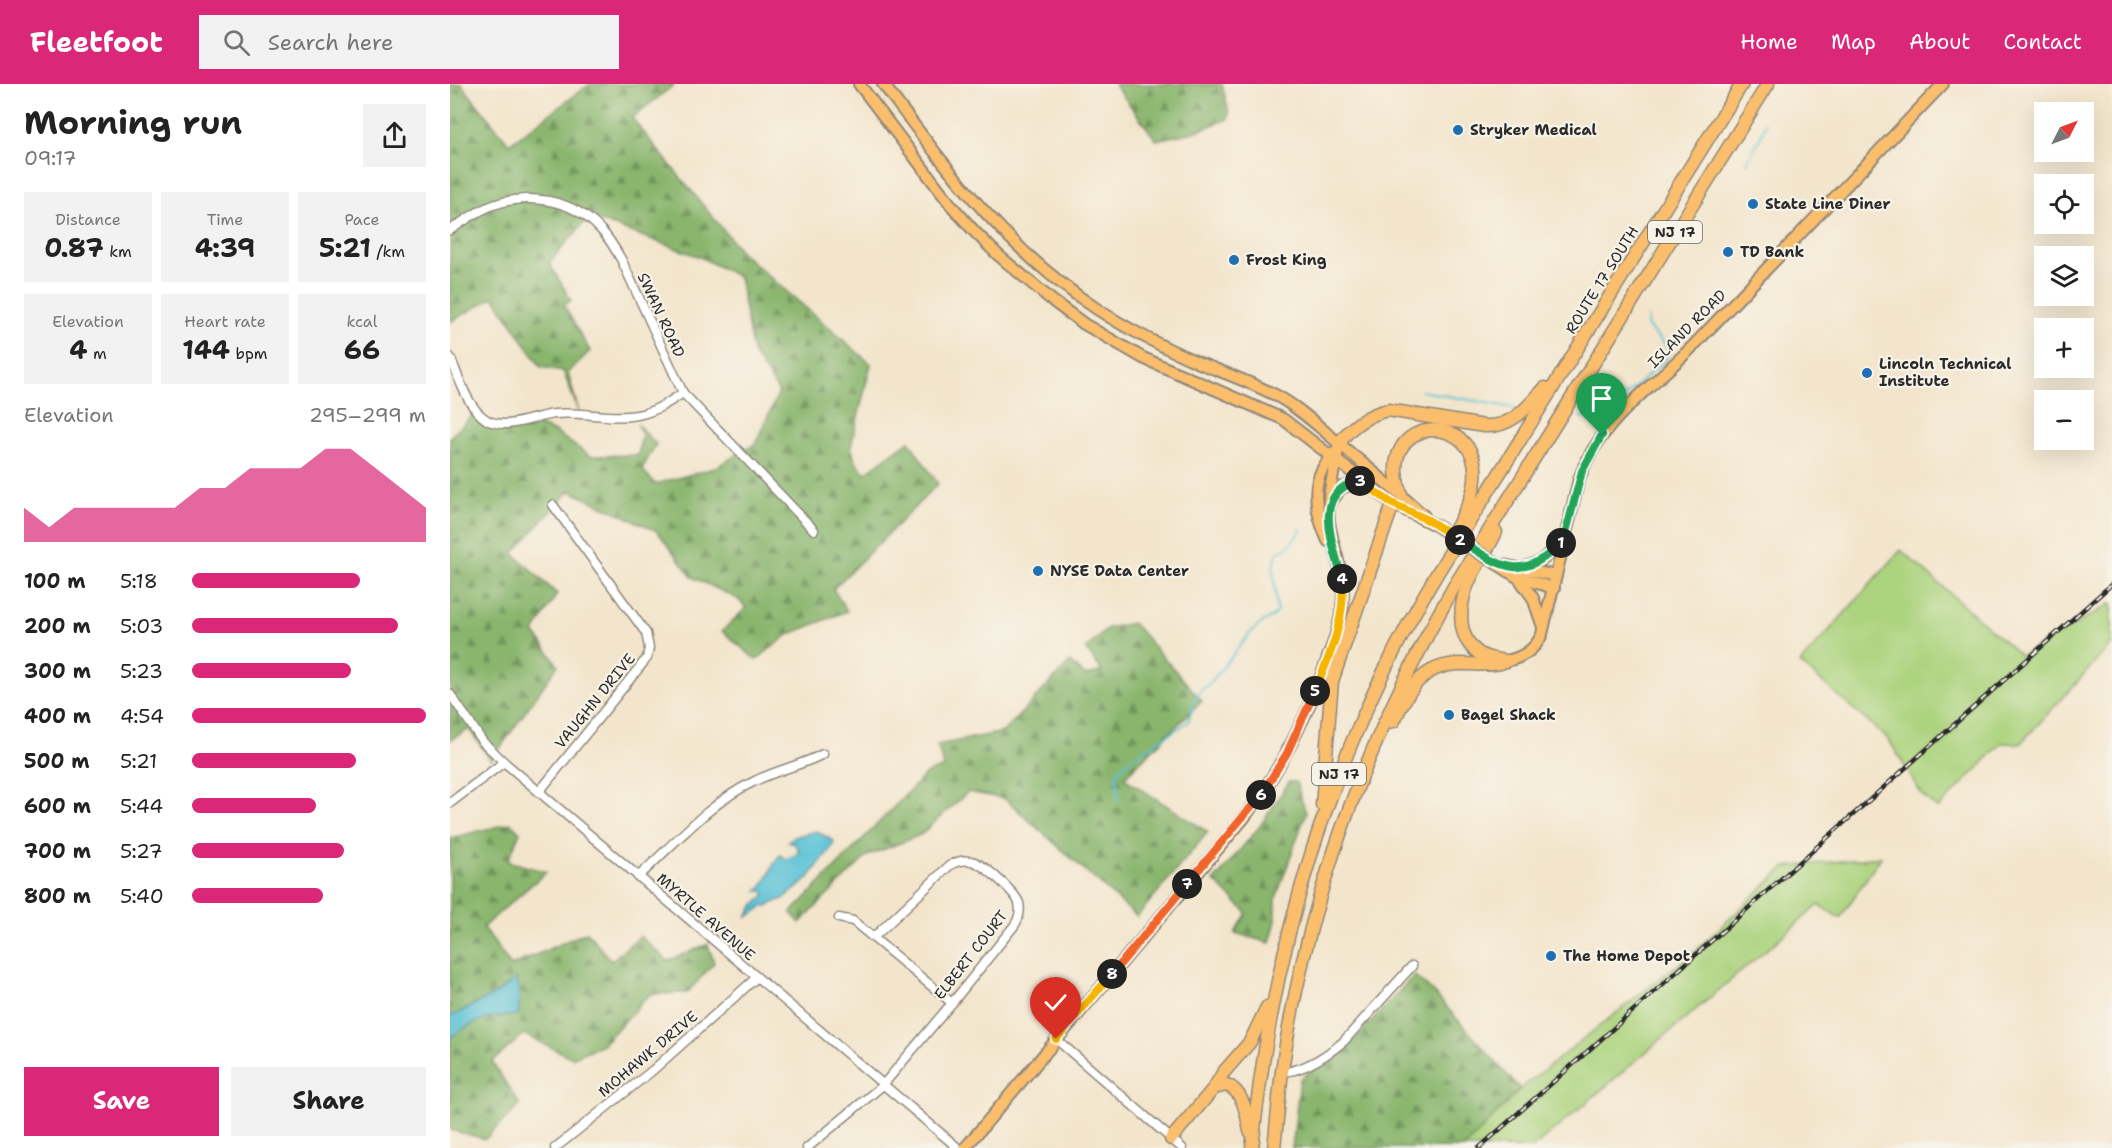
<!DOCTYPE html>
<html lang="en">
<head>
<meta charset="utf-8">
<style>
  body { margin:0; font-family:"Shantell Sans",sans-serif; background:#f2f2f2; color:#222; height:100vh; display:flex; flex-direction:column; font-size:22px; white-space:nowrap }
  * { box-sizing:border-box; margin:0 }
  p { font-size:20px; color:#767676 }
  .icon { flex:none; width:33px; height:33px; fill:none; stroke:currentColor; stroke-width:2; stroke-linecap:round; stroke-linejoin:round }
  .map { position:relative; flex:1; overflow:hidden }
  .details { display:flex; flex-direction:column; background:#fff; width:450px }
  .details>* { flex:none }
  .needle { width:39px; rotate:48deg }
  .buttons { position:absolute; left:1584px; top:18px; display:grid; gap:12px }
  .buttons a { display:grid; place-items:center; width:60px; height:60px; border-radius:0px; background:#fff; box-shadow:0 6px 24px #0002; font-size:30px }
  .pin { position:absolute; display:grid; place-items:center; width:51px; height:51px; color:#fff; margin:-62px -26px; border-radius:50% 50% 50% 0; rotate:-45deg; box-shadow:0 0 6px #0007 }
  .pin .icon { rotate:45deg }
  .km { position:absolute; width:30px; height:30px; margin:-15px; border-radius:50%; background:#222; color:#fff; font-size:16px; line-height:30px; text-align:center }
  .round { display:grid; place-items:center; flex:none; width:63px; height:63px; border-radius:0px; background:#f2f2f2 }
  .overview { display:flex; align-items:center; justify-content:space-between; height:102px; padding:0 24px }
  h1 { font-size:33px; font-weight:700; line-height:45px }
  .metrics { display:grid; grid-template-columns:repeat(3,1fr); gap:9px; height:102px; padding:6px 24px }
  .metrics div { display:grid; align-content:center; border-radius:0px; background:#f2f2f2; text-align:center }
  .metrics b { font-size:26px; font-weight:700 }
  .metrics small { font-size:16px; font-weight:400 }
  .metrics p { font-size:16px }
  .chart { height:168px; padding:12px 24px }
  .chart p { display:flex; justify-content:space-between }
  .chart svg { width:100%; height:108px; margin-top:6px; fill:#db2777; opacity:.7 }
  .button { display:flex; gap:12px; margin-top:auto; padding:12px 24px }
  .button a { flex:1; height:69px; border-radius:0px; background:#db2777; color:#fff; font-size:24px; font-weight:700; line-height:69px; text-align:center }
  .button a+a { background:#f2f2f2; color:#222 }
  ul { padding:0 24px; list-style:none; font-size:20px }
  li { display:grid; grid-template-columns:96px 72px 1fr; align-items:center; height:45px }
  li i { height:15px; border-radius:8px; background:#db2777 }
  header { display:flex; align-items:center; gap:36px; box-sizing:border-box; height:84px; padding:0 30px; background:#db2777; color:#fff }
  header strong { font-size:28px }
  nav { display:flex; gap:33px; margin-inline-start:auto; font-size:21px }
  .search { width:420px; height:54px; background:#f2f2f2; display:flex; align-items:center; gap:15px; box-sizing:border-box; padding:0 21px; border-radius:0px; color:#767676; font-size:22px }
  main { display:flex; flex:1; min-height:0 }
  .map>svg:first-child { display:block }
  .green { fill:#acd37e; stroke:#6c7f54; stroke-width:1.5 }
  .forest { fill:url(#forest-firs); stroke:#5a704c; stroke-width:1.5 }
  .water { fill:#58c1d5; stroke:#427680; stroke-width:1.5 }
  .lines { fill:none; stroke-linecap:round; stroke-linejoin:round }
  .stream { stroke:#58c1d5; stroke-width:2 }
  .minor-casing { stroke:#8f887c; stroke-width:11 }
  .major-casing { stroke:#8f887c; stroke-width:14 }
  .highway-casing { stroke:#8f887c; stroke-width:15 }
  .minor { stroke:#fff; stroke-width:8 }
  .major { stroke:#fabe6d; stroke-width:10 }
  .highway { stroke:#fabe6d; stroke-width:12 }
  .rail-casing { stroke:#2b2b2b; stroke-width:4.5 }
  .rail { stroke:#f7f3e8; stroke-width:2; stroke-dasharray:7; stroke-linecap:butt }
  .major-bridge-casing { stroke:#8f887c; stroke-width:14; stroke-linecap:butt }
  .major-bridge { stroke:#fabe6d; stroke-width:10 }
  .split-1-casing { stroke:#fff; stroke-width:12 }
  .split-2-casing { stroke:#fff; stroke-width:12 }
  .split-3-casing { stroke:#fff; stroke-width:12 }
  .split-4-casing { stroke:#fff; stroke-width:12 }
  .split-5-casing { stroke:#fff; stroke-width:12 }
  .split-6-casing { stroke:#fff; stroke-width:12 }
  .split-7-casing { stroke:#fff; stroke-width:12 }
  .split-8-casing { stroke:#fff; stroke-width:12 }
  .split-9-casing { stroke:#fff; stroke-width:12 }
  .split-1 { stroke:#22a559; stroke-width:8 }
  .split-2 { stroke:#22a559; stroke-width:8 }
  .split-3 { stroke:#f5b400; stroke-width:8 }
  .split-4 { stroke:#22a559; stroke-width:8 }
  .split-5 { stroke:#f5b400; stroke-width:8 }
  .split-6 { stroke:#f0652b; stroke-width:8 }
  .split-7 { stroke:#f0652b; stroke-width:8 }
  .split-8 { stroke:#f0652b; stroke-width:8 }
  .split-9 { stroke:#f5b400; stroke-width:8 }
  .poi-dot { fill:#1f6fb2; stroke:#f7f3e8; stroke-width:2 }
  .labels { text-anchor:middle; stroke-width:4.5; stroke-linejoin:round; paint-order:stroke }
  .shield { fill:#f7f3e8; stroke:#686764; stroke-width:1.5 }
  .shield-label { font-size:14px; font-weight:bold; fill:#2b2b2b }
  .poi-label { font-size:15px; font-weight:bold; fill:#2b2b2b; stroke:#f7f3e8; text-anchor:start }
  .street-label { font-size:15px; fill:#2b2b2b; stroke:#f7f3e8 }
</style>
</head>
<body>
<header>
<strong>Fleetfoot</strong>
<div class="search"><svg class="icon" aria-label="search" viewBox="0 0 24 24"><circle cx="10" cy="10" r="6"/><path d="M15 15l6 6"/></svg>Search here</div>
<nav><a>Home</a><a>Map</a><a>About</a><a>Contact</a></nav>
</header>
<main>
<section class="details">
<div class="overview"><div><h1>Morning run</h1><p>09:17</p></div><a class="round"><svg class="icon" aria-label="share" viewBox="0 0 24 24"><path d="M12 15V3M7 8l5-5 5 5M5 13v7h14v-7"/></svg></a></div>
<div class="metrics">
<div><p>Distance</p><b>0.87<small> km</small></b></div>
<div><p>Time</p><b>4:39</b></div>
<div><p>Pace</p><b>5:21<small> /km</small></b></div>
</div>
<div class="metrics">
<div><p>Elevation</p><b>4<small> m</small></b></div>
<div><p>Heart rate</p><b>144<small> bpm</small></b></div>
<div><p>kcal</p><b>66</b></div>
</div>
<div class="chart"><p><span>Elevation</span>295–299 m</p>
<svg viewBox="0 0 160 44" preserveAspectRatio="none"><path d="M0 44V30L10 38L20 30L30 30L40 30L50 30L60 30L70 22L80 22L90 14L100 14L110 14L120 6L130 6L140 14L150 22L160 30V44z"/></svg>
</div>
<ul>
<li><b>100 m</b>5:18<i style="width:72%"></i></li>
<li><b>200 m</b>5:03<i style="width:88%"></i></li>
<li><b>300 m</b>5:23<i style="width:68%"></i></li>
<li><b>400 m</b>4:54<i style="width:100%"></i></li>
<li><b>500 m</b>5:21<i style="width:70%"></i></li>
<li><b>600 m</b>5:44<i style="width:53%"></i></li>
<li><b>700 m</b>5:27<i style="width:65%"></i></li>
<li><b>800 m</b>5:40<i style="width:56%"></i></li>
</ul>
<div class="button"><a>Save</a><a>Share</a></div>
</section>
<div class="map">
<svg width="1662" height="1064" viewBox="0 0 1662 1064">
  <defs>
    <pattern id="forest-firs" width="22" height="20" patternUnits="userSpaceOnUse" patternTransform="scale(1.5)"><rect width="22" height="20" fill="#89b56d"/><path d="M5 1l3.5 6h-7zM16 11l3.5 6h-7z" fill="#70935a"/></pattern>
  </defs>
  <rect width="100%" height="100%" fill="#f7f3e8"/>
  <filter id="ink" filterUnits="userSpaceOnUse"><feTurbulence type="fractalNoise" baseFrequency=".0167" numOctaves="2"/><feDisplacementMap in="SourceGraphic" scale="12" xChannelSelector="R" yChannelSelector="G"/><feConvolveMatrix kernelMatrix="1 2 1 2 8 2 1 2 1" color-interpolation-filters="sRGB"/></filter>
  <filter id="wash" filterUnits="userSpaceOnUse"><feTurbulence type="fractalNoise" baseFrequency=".008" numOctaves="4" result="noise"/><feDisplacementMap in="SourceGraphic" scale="24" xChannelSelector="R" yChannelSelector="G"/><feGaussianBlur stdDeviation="1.35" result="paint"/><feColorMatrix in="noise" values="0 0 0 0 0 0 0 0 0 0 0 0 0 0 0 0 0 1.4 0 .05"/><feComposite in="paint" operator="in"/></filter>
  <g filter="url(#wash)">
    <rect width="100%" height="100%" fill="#f3e5cc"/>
    <g class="green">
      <path d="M1451,466L1571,572L1662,519V560L1570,660L1552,659L1488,725L1472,711L1439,656L1350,579Z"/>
      <path d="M1431,773L1390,834L1369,821L1083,1064H1014L1070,1005L1246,866L1335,783Z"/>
    </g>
    <g class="forest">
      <path d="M0,0H11L59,60L140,0H225L182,34L292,169L421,280L401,362L405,377L415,389L459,357L488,400L383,505L397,527L338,551L306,576L272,547L296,524L288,515L242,493L207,447L120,407L63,469L107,510L84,548L108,581L41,677L19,645L0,656V353L24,330L44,341L85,340L105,348L140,372L188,371L192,350L187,340L206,360L192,385L205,400L265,384L305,360L329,308L303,269L289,193L250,173L139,133L99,179L121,216L114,222L140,267L118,289L129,329L113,287L91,283L44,213L0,238Z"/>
      <path d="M664,0H772L779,29L778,35L744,48L706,56Z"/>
      <path d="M683,539L752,617L674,694L758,748L687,833L555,715L518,708L470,751L417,772L350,839L341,829L477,689L494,683L487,661L553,648L620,578L636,592L652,587L636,565L658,544Z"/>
      <path d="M839,698H846L856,729L826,814V837L820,859L785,849L797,829L764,797L810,742Z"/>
      <path d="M61,739L70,748L58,777L96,788L33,843L61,882L137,848L161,877L190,852L218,877L258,860L264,879L237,909L200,910L153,960L122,974L74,950L42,978L70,1021L35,1055L0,1046V754Z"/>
      <path d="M964,891L984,909L1070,1005L1014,1064H842L850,995L906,954Z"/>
    </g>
    <g class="water">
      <path d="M366,747L384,757L382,763L357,796L333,815L311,824L296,834L304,821L315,811L314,807H307C321,795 319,783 330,771L336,775L346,771L349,766L345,760L338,758L344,753Z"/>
      <path d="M66,895L69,905V930C59,933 50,932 40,934C26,937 11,945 0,954V933L47,909Z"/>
    </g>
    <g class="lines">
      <g class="stream">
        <path d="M1297,78L1310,54L1316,39"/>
        <path d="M971,307L1064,324"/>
        <path d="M1130,333L1147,335L1162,324L1218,273V264L1197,242L1198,234"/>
        <path d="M669,716C668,706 666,698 667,687L684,673L738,638L747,610L761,598L802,547L814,537L823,533L827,527L823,483L827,469L840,461L851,446"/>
      </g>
    </g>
  </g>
  <g filter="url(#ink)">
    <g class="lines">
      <defs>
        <g id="minor">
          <path d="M0,146C11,139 23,130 36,124C75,107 122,114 151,146C160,155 166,166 172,177L233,309L364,446"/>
          <path d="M0,273C9,293 17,324 37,336C57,347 84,332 105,330C132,327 160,336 187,331C205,328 219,318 233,309"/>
          <path d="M0,610L33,658L54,678L508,1064"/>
          <path d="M89,708L197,574L199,564L196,549L103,421"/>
          <path d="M0,719L54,678"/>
          <path d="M188,793C224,760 259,719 303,698C326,686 350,682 373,670"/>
          <path d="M389,834L403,837L502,919"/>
          <path d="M606,955L732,1064"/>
          <path d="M832,988C854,987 876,972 893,958L962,882"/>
          <path d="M105,1064L203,986L306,894"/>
          <path d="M357,1064L433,1001L502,919L564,842C569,835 571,828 569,819C565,808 533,779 521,777C512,775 506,778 499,782L424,853"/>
        </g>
        <g id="major">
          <path d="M409,0L501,121L524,147L548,171L604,218L634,240L693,274L833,335L943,420L987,442"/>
          <path d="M433,0C499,87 554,164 647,225C679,246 713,263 747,278C774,289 801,298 827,312C851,325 870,344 891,361C919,385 947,407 974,432"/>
          <path d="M880,420L891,404L912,397"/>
          <path d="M878,457C869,437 861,409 871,388C874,381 880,374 884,368"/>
          <path d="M1047,480L1067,493L1104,504"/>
          <path d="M1054,481L1106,492"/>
          <path d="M1073,484L1091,477L1114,456"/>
          <path d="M1068,493L1083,514L1093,543"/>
          <path d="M1057,577C1073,573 1085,566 1092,550L1129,395C1149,337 1203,303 1244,261C1327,174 1410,87 1493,0"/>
          <path d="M515,1064L794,734C831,686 857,633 877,576C885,555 893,532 893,509C893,485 882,461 879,437C876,412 885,385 889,360"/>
        </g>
        <g id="highway">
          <path d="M889,360C899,343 919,330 938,326L1034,342C1062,344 1078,322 1095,304"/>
          <path d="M951,410C922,329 1032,326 1025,396C1023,418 1009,436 1001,456"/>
          <path d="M1046,448C1039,464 1028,478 1021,493C1009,517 1004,553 1030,570C1038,575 1048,576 1057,577"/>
          <path d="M934,639L944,637C958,606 973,579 1013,580C1026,580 1038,582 1051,579"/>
          <path d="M872,721L882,597L943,420"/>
          <path d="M764,1004L777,1001C794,1008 797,1032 800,1047"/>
          <path d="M721,1055L764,1004L773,989L800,958L817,923"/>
          <path d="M802,1064C823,857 881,666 988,488L1292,0"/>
          <path d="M824,1064C827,1038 829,1012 832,987C856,815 919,651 1005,501L1318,0"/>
        </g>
      </defs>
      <use href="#minor" class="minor-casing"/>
      <use href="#major" class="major-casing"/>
      <use href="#highway" class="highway-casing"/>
      <use href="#minor" class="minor"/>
      <use href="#major" class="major"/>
      <use href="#highway" class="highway"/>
      <defs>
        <path id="rail" d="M1029,1064L1662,500"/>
      </defs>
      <use href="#rail" class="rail-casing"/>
      <use href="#rail" class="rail"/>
      <defs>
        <path id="major-bridge" d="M987,442L1047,480"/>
      </defs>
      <use href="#major-bridge" class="major-bridge-casing"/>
      <use href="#major-bridge" class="major-bridge"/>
    </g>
  </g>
  <g class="lines" filter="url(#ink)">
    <defs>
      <path id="split-1" d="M1111,459L1114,456L1132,387L1152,351"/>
      <path id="split-2" d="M1010,456C1050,482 1071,500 1111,459"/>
      <path id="split-3" d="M910,397L943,420L978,436L1010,456"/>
      <path id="split-4" d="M892,495C884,461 859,407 910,397"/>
      <path id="split-5" d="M865,607C879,573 897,533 892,495"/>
      <path id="split-6" d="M811,711L837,669L865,607"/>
      <path id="split-7" d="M737,800L811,711"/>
      <path id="split-8" d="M662,890L737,800"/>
      <path id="split-9" d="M606,955L662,890"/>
    </defs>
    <use href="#split-1" class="split-1-casing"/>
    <use href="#split-2" class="split-2-casing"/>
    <use href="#split-3" class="split-3-casing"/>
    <use href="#split-4" class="split-4-casing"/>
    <use href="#split-5" class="split-5-casing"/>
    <use href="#split-6" class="split-6-casing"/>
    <use href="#split-7" class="split-7-casing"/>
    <use href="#split-8" class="split-8-casing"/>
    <use href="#split-9" class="split-9-casing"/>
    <use href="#split-1" class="split-1"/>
    <use href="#split-2" class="split-2"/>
    <use href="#split-3" class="split-3"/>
    <use href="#split-4" class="split-4"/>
    <use href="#split-5" class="split-5"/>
    <use href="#split-6" class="split-6"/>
    <use href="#split-7" class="split-7"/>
    <use href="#split-8" class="split-8"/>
    <use href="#split-9" class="split-9"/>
  </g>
  <g class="poi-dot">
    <circle cx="1008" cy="46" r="6"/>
    <circle cx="1303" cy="120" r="6"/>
    <circle cx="1278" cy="168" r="6"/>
    <circle cx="784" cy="176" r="6"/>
    <circle cx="1417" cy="289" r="6"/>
    <circle cx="588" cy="487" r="6"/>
    <circle cx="999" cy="631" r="6"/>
    <circle cx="1101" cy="872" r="6"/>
  </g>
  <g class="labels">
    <g class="shield">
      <rect x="1198" y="137" width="54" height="22" rx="4.5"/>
      <rect x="862" y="679" width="54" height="22" rx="4.5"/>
    </g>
    <g class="shield-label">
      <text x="1225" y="153">NJ 17</text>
      <text x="889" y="695">NJ 17</text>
    </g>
    <g class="poi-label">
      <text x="1020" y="51">Stryker Medical</text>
      <text x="1315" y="125">State Line Diner</text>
      <text x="1290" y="173">TD Bank</text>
      <text x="796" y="181">Frost King</text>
      <text x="1429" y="285">Lincoln Technical<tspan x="1429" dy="17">Institute</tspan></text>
      <text x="600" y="492">NYSE Data Center</text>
      <text x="1011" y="636">Bagel Shack</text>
      <text x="1113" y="877">The Home Depot</text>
    </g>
    <g class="street-label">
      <text transform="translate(1152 196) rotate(-58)" y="5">ROUTE 17 SOUTH</text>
      <text transform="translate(211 231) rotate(65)" y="5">SWAN ROAD</text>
      <text transform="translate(1237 245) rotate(-45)" y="5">ISLAND ROAD</text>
      <text transform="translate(145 617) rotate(-51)" y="5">VAUGHN DRIVE</text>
      <text transform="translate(256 833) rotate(41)" y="5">MYRTLE AVENUE</text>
      <text transform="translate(521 871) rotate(-52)" y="5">ELBERT COURT</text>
      <text transform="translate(198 970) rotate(-40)" y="5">MOHAWK DRIVE</text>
    </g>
  </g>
</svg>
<div class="buttons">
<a><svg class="needle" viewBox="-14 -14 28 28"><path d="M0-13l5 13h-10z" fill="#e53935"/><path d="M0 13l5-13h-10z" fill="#767676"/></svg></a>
<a><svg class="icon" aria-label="locate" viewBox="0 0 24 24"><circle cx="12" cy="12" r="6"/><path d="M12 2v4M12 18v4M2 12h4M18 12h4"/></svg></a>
<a><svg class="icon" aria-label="layers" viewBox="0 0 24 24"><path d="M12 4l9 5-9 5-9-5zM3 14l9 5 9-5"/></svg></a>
<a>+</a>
<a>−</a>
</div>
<div class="pin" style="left:1152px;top:351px;background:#1e9e55"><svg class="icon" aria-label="arrive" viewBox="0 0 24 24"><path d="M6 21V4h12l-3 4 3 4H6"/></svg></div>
<div class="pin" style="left:606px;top:955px;background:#d93025"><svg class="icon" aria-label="check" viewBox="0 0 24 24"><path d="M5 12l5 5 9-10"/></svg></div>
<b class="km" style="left:1111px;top:459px">1</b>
<b class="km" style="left:1010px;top:456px">2</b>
<b class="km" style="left:910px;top:397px">3</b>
<b class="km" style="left:892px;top:495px">4</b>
<b class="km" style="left:865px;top:607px">5</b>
<b class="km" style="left:811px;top:711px">6</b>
<b class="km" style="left:737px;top:800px">7</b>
<b class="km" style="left:662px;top:890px">8</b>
</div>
</main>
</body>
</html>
